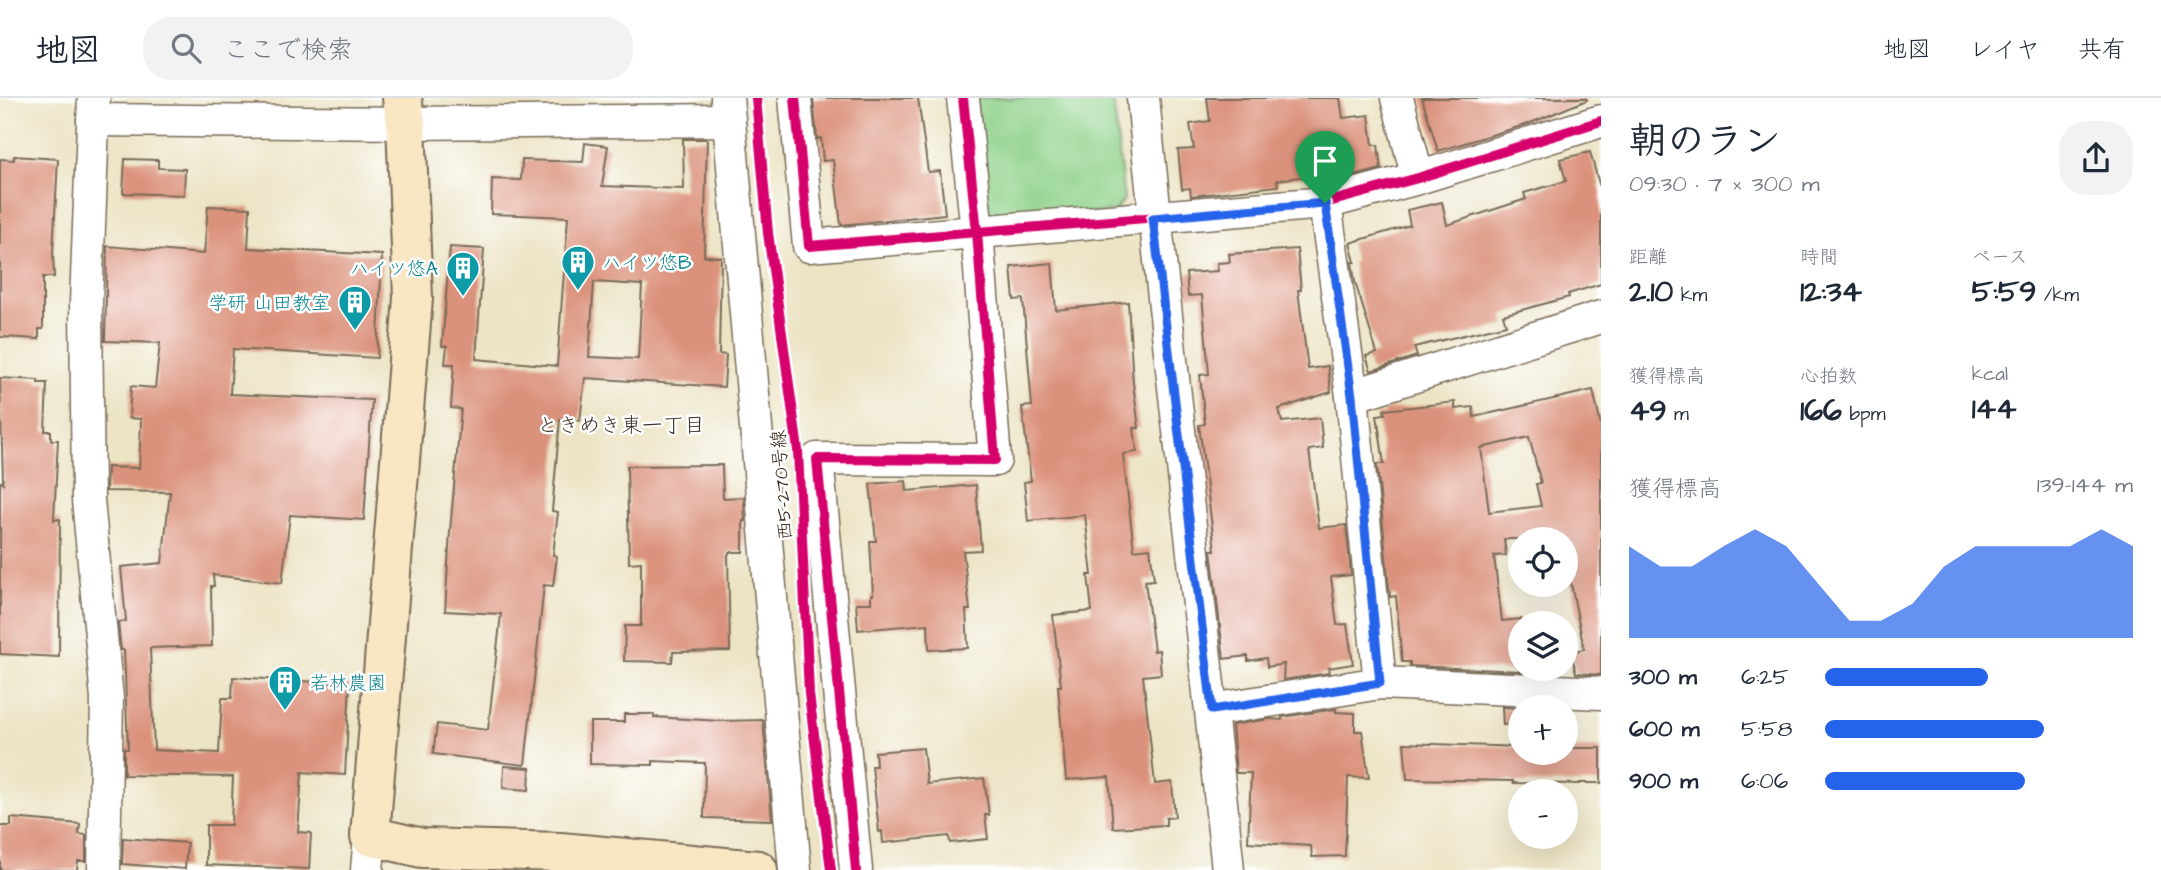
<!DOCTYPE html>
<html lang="ja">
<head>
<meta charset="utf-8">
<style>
  body { margin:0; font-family:"Architects Daughter","Klee One",sans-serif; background:#f2f2f3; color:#1f2937; height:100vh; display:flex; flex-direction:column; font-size:26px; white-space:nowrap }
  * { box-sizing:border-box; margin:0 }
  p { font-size:23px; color:#747a83 }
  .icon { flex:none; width:38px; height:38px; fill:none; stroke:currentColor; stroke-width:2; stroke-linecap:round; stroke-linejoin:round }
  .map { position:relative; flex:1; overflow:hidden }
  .side { display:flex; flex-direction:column; background:#fff; width:560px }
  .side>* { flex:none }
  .tools { position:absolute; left:1508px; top:429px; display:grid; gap:14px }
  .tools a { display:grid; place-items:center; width:70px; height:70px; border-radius:50%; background:#fff; box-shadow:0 7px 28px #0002; font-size:35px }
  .pin { position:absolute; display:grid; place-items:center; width:60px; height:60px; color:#fff; margin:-72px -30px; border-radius:50% 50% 50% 0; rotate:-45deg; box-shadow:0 0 7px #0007 }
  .pin .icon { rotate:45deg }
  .round { display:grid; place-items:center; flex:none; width:74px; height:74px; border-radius:28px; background:#f2f2f3 }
  .summary { display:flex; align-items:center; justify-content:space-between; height:119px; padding:0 28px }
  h1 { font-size:38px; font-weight:700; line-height:52px }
  .figures { display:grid; grid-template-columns:repeat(3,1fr); gap:10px; height:119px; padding:7px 28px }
  .figures div { display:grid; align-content:center }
  .figures b { font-size:30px; font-weight:700 }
  .figures small { font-size:19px; font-weight:400 }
  .figures p { font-size:19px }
  .chart { height:196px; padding:14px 28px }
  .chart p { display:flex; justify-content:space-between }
  .chart svg { width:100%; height:126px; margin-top:7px; fill:#2563eb; opacity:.7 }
  ul { padding:0 28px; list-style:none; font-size:23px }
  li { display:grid; grid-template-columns:112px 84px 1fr; align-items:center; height:52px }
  li i { height:18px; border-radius:9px; background:#2563eb }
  header { display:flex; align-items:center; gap:42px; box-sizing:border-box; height:98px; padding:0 35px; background:#fff; border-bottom:2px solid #e0e1e3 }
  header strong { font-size:33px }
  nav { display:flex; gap:38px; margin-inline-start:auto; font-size:24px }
  .search { width:490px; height:63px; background:#f2f2f3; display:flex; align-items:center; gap:18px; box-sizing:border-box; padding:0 24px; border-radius:28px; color:#747a83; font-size:26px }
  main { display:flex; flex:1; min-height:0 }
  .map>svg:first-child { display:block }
  .green { fill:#8ed189; stroke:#647e54; stroke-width:2 }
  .building { fill:#db927b; fill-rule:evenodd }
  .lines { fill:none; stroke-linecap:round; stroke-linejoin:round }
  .street-casing { stroke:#796b58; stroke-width:35 }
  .secondary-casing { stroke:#796b58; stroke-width:42 }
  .street { stroke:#fff; stroke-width:32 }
  .secondary { stroke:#f9e7c3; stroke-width:38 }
  .cycleway-casing { stroke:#fff; stroke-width:15 }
  .cycleway { stroke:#d6006c; stroke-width:10 }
  .route-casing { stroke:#fff; stroke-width:14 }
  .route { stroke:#2563eb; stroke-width:9 }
  .labels { text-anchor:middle; stroke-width:5; stroke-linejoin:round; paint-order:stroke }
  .culture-label { font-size:19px; fill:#0d838f; stroke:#fff; text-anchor:start }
  .street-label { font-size:19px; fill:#3b2a1e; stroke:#fff }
  .neighbourhood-label { font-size:21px; fill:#3b2a1e; stroke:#fff }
</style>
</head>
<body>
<header>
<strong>地図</strong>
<div class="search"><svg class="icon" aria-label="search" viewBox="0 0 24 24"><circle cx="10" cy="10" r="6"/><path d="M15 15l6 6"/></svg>ここで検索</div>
<nav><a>地図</a><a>レイヤ</a><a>共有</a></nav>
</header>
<main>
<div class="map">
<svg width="1601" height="772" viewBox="0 0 1601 772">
  <rect width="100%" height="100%" fill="#fff"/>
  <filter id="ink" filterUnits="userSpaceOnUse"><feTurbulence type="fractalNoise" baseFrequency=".0143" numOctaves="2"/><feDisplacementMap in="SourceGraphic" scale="14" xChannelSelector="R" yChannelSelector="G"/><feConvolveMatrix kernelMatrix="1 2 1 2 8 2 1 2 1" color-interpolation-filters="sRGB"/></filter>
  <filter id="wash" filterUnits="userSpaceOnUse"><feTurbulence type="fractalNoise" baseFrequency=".00686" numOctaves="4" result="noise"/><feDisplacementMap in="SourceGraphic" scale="28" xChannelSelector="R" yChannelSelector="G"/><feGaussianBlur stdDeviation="1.57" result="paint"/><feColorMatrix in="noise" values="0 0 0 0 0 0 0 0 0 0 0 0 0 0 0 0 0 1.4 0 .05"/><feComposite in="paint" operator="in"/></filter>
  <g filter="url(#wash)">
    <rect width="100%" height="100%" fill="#ece4c5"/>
    <path class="green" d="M973,0H1113L1124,102L1115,113L997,123L985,114Z"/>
    <g id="blocks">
      <g class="building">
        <path d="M813,0H918L928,74L940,73L945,116L841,127L833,62L823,63L821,40L817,41Z"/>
        <path d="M1207,0H1340L1343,20L1369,17L1373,47H1378L1381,71L1332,84L1331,75L1277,82L1278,88L1191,98L1190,90L1182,91L1178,52L1194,51L1190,26L1210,23Z"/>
        <path d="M1422,0H1586L1587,2L1528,26L1438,53Z"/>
        <path d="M683,41H707L704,158L721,159L719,256L726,257L724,289L585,280L580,323L560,321L552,413L558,414L553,457L557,458L553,488L544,487L525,667L433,656L437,626L488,632L501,516L445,513L450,433L461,311L451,310L454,266H445L447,248H442L450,149L484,151L476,261L557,268L568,119L491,116L492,81L521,82L522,62L583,64L585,45L608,48L602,88L684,91ZM594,184L642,187L638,261L589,259Z"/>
        <path d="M1590,54L1601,93V186L1568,196L1569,199L1503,217L1506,227L1414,249L1417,258L1371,273L1366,258L1377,255L1355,184L1352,164H1355L1350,145L1410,127L1407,112L1442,104L1447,127L1526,101L1524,95L1566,83L1560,61Z"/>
        <path d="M14,58L58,61L53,155L54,179H43V231H39V241L0,239V61L14,62Z"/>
        <path d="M125,61L158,62V70L185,71L184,97L123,95Z"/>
        <path d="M208,108L250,110L248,150L382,157L377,260L233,251L230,296L372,302L364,422L290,417L282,485L213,477L214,488H211L212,548L150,550L154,652L219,655L222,600H232L233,579L350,586L345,677L302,674L298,734L311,735L309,771L206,767V727H231L233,679L124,677V651H128L124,552H121L118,524L126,523L121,469L162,465L170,394L106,393L107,369L139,370L141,321L129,320L131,288L155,290L160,245L105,243L107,148L204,156Z"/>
        <path d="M1297,151L1301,192H1298L1308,271L1328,268L1331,294L1279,311L1282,324L1320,320L1323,350L1309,352L1319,430L1346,427L1351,477L1331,479L1337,527L1347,526L1353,566L1328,570L1329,575L1283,582L1284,566L1267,569L1266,560L1248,563V558L1224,561L1211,452H1215L1199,327L1205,326L1200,277L1209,276L1202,197L1188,198L1186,175L1218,173L1217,165L1230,164L1229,156Z"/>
        <path d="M1052,165L1056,212L1128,204L1133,285L1139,330H1134L1137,354L1123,356L1134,452L1150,450L1154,482L1145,483L1154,553L1159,552L1161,576L1143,578L1155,686L1172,684L1175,719L1166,720V727L1113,730L1109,679L1066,682L1058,588H1061L1053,517L1092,513L1088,477H1092L1085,417L1028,423L1024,384L1031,383L1022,309L1032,308L1023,201L1014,202L1011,169Z"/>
        <path d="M0,280L38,282V285H47L45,333H51V342H58L54,422L60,421L59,559L0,556V384L3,385Z"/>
        <path d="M1593,292L1601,328V577L1576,575L1571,554L1584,551L1570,481H1566V441H1504L1506,457L1494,458L1502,523L1521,521V573L1410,568V564H1402L1396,498L1390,499L1377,366H1384L1377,317L1385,316L1384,312L1455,304V311L1473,309L1474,319ZM1529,339L1541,385L1536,386L1541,408L1489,414L1481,350Z"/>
        <path d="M722,367L723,400L744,399L745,423H743V454H730L728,457L730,553L673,554L672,564L624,563L625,528H641V464L629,465L627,368Z"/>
        <path d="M906,383L907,393L976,387L981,452L963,453L970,512H966L968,550L929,552L928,526L858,532L856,505H871V497H873L870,443H876L870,386Z"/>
        <path d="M1502,609L1521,610V626L1503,627Z"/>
        <path d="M1336,611V614L1355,615V633H1362L1369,680L1348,679L1345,758L1312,759L1311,748L1248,744L1251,675H1236L1232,627L1269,621L1282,622V619Z"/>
        <path d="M624,616H654V619L720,623L763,622L772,722L704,720L705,665L653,663V667L590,666V624H624Z"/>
        <path d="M1404,645L1521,649V654H1566V650H1601V685H1580V686L1513,685V683L1407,681Z"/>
        <path d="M923,650L927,686L984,680L989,717H985L988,741L950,745L949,738L883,745L882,733L879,734L872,668H876L875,654Z"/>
        <path d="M504,668L530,670L529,692L503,690Z"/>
        <path d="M11,720L80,726L79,736L86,737V763H78L77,772H0V728H11Z"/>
        <path d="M123,740L187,745L185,771L122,766Z"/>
      </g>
    </g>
  </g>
  <g filter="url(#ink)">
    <use href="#blocks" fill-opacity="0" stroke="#796b58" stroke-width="2"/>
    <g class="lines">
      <defs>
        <g id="street">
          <path d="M94,0L86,205L88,402L107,600L104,772"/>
          <path d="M727,0L795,772"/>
          <path d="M795,0L809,148L1325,105L1418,80L1601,23"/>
          <path d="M1143,0C1168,258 1202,514 1228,772"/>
          <path d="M1397,0L1418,80"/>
          <path d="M93,22L406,25L729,22"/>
          <path d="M1325,105L1352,298L1380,585"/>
          <path d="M1352,298L1601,219"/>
          <path d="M1212,612L1380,585L1601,595"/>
          <path d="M367,772L370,738"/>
          <path d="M856,772L817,361L995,362L977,134L963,0"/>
        </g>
        <path id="secondary" d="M402,0L406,25L413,200L370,738L422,750L560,754L758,772"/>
      </defs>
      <use href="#street" class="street-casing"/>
      <use href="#secondary" class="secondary-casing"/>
      <use href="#street" class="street"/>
      <use href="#secondary" class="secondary"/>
      <defs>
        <g id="cycleway">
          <path d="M756,0L768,135L798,352L809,596L831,772"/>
          <path d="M795,0L809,148L1325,105L1418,80L1601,23"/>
          <path d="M856,772L817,361L995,362L977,134L963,0"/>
        </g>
      </defs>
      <use href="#cycleway" class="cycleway-casing"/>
      <use href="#cycleway" class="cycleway"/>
    </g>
  </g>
  <g class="lines" filter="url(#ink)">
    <defs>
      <path id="route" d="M1325,105L1352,298L1380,585L1212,612L1153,120Z"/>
    </defs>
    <use href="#route" class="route-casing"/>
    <use href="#route" class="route"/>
  </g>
  <defs>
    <symbol id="building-pin" viewBox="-11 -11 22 30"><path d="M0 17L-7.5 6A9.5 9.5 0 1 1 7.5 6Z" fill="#0f9aa8" stroke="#fff"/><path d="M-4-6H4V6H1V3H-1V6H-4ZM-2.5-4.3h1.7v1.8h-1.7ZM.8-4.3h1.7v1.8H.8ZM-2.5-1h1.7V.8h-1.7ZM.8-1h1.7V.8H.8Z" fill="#fff"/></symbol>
  </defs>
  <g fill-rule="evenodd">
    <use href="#building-pin" x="559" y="145" width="38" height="52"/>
    <use href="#building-pin" x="444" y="151" width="38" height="52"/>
    <use href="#building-pin" x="336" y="185" width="38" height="52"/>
    <use href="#building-pin" x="266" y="565" width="38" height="52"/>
  </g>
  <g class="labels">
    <g class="culture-label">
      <text x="602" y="171">ハイツ悠B</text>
      <text x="438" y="177" text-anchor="end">ハイツ悠A</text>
      <text x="330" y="211" text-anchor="end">学研 山田教室</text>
      <text x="310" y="591">若林農園</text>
    </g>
    <g class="street-label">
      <text transform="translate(781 387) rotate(-94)" y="7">西5-270号線</text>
    </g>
    <g class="neighbourhood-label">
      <text x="621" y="334">ときめき東一丁目</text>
    </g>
  </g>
</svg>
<div class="tools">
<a><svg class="icon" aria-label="locate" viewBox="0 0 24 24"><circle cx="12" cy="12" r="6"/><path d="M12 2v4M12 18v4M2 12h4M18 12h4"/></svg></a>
<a><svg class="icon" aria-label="layers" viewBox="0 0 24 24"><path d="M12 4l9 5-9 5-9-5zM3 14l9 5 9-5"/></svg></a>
<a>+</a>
<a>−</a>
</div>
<div class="pin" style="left:1325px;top:105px;background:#1e9e55"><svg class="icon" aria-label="arrive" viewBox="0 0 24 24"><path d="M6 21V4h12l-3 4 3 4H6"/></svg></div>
</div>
<section class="side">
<div class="summary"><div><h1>朝のラン</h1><p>09:30 · 7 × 300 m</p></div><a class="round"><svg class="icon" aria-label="share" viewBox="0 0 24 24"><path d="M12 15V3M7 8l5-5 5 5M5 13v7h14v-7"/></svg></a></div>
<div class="figures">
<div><p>距離</p><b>2.10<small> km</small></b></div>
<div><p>時間</p><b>12:34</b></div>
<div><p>ペース</p><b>5:59<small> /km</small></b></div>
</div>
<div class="figures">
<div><p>獲得標高</p><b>49<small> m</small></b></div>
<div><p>心拍数</p><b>166<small> bpm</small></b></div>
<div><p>kcal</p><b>144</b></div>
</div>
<div class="chart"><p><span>獲得標高</span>139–144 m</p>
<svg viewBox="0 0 160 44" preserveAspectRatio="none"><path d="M0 44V12L10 19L20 19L30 12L40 6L50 12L60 25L70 38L80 38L90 32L100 19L110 12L120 12L130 12L140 12L150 6L160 12V44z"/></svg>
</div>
<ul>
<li><b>300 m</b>6:25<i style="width:53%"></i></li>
<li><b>600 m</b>5:58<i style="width:71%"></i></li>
<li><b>900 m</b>6:06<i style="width:65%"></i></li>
</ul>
</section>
</main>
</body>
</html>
